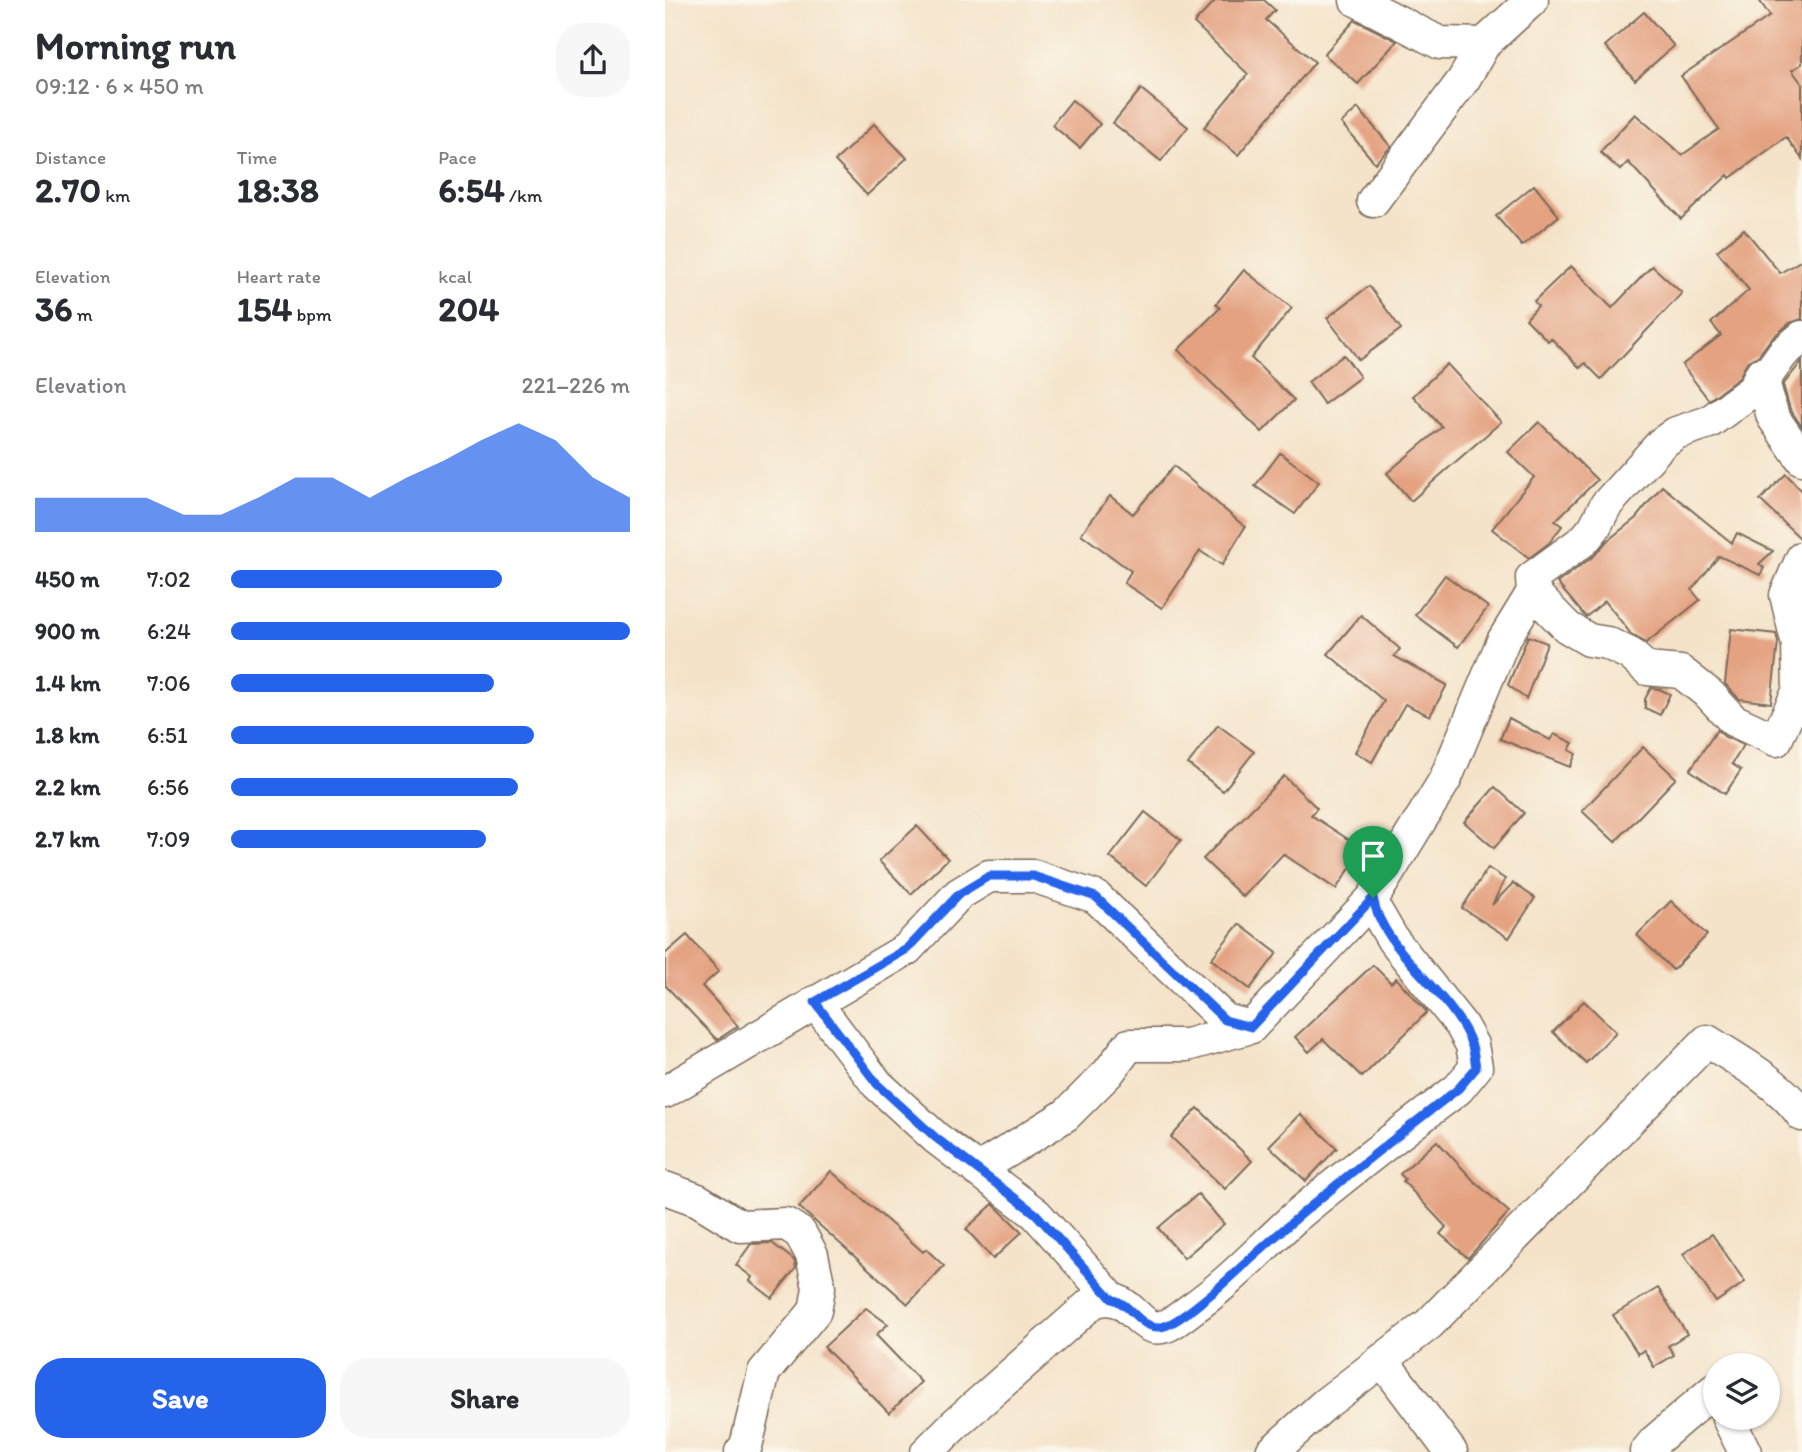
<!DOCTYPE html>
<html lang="en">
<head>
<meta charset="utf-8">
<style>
  body { margin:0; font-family:Itim,sans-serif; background:#f7f7f7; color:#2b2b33; height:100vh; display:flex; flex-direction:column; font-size:26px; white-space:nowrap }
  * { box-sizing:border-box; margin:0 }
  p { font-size:23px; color:#7c7c81 }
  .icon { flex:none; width:38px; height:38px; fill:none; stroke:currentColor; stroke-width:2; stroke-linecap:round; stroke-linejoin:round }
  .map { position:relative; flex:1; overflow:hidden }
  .drawer { display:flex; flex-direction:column; background:#fff; width:665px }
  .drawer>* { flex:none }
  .controls { position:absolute; left:1038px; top:1353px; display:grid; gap:14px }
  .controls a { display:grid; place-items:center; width:77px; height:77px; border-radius:50%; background:#fff; box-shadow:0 2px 5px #0004; font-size:35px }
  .pin { position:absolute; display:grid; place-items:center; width:60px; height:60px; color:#fff; margin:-72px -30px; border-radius:50% 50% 50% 0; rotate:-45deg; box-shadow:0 0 7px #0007 }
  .pin .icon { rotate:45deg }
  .round { display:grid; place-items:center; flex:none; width:74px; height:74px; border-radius:28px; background:#f7f7f7 }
  .summary { display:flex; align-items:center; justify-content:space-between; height:119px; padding:0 35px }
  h1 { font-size:38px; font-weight:800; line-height:52px }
  .figures { display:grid; grid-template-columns:repeat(3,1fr); gap:10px; height:119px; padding:7px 35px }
  .figures div { display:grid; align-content:center }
  .figures b { font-size:35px; font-weight:800 }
  .figures small { font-size:19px; font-weight:400 }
  .figures p { font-size:19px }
  .chart { height:196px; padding:14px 35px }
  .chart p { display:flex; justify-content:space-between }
  .chart svg { width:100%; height:126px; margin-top:7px; fill:#2563eb; opacity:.7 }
  .action { display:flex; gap:14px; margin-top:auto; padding:14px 35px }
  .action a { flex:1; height:80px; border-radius:28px; background:#2563eb; color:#fff; font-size:28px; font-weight:800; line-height:80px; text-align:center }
  .action a+a { background:#f7f7f7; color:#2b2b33 }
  ul { padding:0 35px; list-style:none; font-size:23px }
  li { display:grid; grid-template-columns:112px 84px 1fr; align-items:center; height:52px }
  li i { height:18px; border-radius:9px; background:#2563eb }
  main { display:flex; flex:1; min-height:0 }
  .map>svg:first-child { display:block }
  .building { fill:#e4a281 }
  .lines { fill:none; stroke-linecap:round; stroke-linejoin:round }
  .minor-casing { stroke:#7c6b5a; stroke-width:35 }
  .minor { stroke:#fff; stroke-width:32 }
  .route-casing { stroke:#fff; stroke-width:14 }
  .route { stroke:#2563eb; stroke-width:9 }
</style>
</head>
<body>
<main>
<section class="drawer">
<div class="summary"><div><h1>Morning run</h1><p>09:12 · 6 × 450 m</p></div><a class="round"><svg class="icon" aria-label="share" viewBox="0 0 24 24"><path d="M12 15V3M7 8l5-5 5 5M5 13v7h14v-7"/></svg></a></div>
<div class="figures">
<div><p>Distance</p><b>2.70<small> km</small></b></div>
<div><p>Time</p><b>18:38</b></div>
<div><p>Pace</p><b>6:54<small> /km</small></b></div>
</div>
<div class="figures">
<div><p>Elevation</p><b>36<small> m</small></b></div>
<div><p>Heart rate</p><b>154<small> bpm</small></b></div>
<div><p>kcal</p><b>204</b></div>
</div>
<div class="chart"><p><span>Elevation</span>221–226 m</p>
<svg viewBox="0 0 160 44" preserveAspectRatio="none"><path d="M0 44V32L10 32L20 32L30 32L40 38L50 38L60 32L70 25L80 25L90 32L100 25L110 19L120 12L130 6L140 12L150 25L160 32V44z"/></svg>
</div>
<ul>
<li><b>450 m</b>7:02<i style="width:68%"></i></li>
<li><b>900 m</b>6:24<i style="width:100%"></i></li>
<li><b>1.4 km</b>7:06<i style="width:66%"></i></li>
<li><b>1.8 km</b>6:51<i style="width:76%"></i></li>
<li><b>2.2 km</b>6:56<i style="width:72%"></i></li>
<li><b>2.7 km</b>7:09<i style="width:64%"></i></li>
</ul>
<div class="action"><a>Save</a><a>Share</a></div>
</section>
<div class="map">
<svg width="1137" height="1452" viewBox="0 0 1137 1452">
  <rect width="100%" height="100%" fill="#fbf7ec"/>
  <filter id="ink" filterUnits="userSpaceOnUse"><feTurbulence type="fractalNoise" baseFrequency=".0143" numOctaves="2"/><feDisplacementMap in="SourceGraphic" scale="14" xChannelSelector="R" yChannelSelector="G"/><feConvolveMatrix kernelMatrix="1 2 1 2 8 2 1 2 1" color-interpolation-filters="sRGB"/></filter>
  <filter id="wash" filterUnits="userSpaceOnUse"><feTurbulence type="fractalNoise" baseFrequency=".00686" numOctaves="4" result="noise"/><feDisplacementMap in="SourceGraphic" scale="28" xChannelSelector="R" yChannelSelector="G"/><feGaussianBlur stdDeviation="1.57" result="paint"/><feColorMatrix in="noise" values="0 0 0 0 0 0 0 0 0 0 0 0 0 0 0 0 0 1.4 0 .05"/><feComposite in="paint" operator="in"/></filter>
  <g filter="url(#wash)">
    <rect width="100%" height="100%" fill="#f4e3c9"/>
    <g id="blocks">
      <g class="building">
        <path d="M551,0H599L610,10L601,20L650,62L573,155L539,127L583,74L529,23Z"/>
        <path d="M1094,0H1137V64L1127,70L1137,84V159L1121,137L1065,178L1063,175L1016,219L963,162L955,170L935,152L970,114L1017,155L1054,129L1016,76L1105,16Z"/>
        <path d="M979,12L1009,46L970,80L940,46Z"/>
        <path d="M690,20L732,41L693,84L659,54Z"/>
        <path d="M476,89L523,127L496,161L448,123Z"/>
        <path d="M407,100L435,124L415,148L387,125Z"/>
        <path d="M693,108L726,147L710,163L676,123Z"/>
        <path d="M209,124L242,158L202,195L170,161Z"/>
        <path d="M869,185L894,216L857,246L831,216Z"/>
        <path d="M1079,229L1115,273L1137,260V319L1125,323L1106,339L1093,356L1082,362L1074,378L1044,400L1017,365L1056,335L1046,323L1084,290L1052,251Z"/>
        <path d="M906,266L947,308L987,266L1017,293L936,379L920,363L915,368L886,338L883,341L861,319L873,306L869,301Z"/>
        <path d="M579,270L627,308L586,358L629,400L597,432L513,350L555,308L551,304Z"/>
        <path d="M704,286L736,329L694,360L662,318Z"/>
        <path d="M679,355L695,377L659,404L643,382Z"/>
        <path d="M1137,361V427L1125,409L1118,385Z"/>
        <path d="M782,364L836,422L746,501L722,473L777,427L748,396Z"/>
        <path d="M874,422L932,480L890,521L897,526L884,543L864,558L827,529L869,477L843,452Z"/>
        <path d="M615,453L654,482L630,514L590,486Z"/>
        <path d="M509,466L580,527L557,565L535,551L497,608L459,583L466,571L416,534L445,496L468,514Z"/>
        <path d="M1121,474L1137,491V540L1095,500Z"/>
        <path d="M997,486L1067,543L1072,533L1108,551L1094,564L1099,568L1095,575L1054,556L1027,590L1035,600L981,643L966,634L940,601L921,617L919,615L892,583L930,555L942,541L971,518Z"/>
        <path d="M780,575L823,607L793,647L750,615Z"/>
        <path d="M696,615L735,649L729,656L782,685L765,716L740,704L707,762L690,752L719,701L663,654Z"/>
        <path d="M1066,629L1111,634L1113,642L1106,703L1074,699L1060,684Z"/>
        <path d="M863,636L882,643L861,699L843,685Z"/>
        <path d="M986,688L994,689L1005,694L995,715L980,708V699Z"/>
        <path d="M844,718L885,740L889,734L908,743L904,750L911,754L905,767L835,739Z"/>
        <path d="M553,725L589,752L558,791L523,764Z"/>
        <path d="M1052,730L1060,737L1079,745L1067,764L1076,770L1060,794L1025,770Z"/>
        <path d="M978,747L1011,778L950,842L917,811Z"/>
        <path d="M619,776L652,808L646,815L698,849L671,889L618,854L578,897L538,859Z"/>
        <path d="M830,787L859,813L829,848L799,822Z"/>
        <path d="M480,812L516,840L481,886L445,857Z"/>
        <path d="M252,826L283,859L246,894L214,861Z"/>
        <path d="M823,868L840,879L827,905L848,883L870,898L844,938L797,908Z"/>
        <path d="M1006,901L1042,935L1008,970L972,935Z"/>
        <path d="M574,924L612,953L585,989L546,959Z"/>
        <path d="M22,935L54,971L37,986L73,1026L52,1040L0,985V954Z"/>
        <path d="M708,965L726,983L731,978L762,1012L697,1077L658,1039L644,1052L630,1037Z"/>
        <path d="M919,1001L951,1032L921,1063L888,1032Z"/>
        <path d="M533,1108L587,1161L560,1189L506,1137Z"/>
        <path d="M635,1114L672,1148L641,1181L604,1146Z"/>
        <path d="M772,1141L809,1181L844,1212L803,1258L775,1234L781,1227L738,1181L740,1179L735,1174Z"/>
        <path d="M166,1171L258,1252L261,1249L279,1266L243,1304L134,1207Z"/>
        <path d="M533,1194L559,1224L519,1258L493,1228Z"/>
        <path d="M328,1204L357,1232L328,1259L301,1229Z"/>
        <path d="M1047,1234L1080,1282L1051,1302L1018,1254Z"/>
        <path d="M107,1243L129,1260L131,1268L107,1298L85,1281L87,1277L71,1265L86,1244Z"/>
        <path d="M993,1288L1022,1334L1003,1346L1009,1355L989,1367L979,1350L973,1354L948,1315Z"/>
        <path d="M201,1308L223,1324L211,1335L256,1382L224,1413L159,1347Z"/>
      </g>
    </g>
  </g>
  <g filter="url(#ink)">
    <use href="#blocks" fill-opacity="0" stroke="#7c6b5a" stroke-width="2"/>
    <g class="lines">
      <defs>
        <g id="minor">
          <path d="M691,0L775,43L819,44"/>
          <path d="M708,201L799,79L819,44L867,0"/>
          <path d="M1137,337L1118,353L1103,374H1096L1088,390L1044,422L1011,433L997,443L941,505L929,528L919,540L867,578L868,592L902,627L924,640L942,643L965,654L982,669L1016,672L1045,695L1068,720L1111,740L1134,690L1133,645L1121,595L1137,558"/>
          <path d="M1096,374L1108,417L1137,459"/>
          <path d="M150,1002L212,1084L271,1138L371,1214L447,1299"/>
          <path d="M0,1092L242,949L294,894L324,876H368L431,897L560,1020L586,1027L708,898"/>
          <path d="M312,1170L401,1115L443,1073L464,1045H522L586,1027"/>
          <path d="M0,1188L33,1200L75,1226L121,1224L135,1233L147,1255L154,1288L150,1311L99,1372L81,1446L76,1452"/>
          <path d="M717,1360L786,1452"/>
          <path d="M1063,1418L1080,1452"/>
          <path d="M262,1452L289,1425L428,1302C469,1287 471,1339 503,1325C510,1322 518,1315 525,1310C563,1284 595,1249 629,1218C682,1173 738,1131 793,1089L811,1067L807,1045L796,1025L728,940L710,909L708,898L780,780L838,641L868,592"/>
          <path d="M607,1452L660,1404L764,1324L1042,1041C1073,1060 1116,1084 1137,1115"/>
          <path d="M981,1452L990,1441L1049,1390L1050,1392"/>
        </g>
      </defs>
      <use href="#minor" class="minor-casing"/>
      <use href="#minor" class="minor"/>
    </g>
  </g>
  <g class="lines" filter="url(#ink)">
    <defs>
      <path id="route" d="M324,876H368L431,897L560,1020L586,1027L708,898C718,953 790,994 807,1046C809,1053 810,1061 811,1068L793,1089C714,1150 635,1212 561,1281C549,1292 511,1325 496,1327C474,1329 467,1304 447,1299L371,1214L271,1138L212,1084L150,1002L242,949L294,894Z"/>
    </defs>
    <use href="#route" class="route-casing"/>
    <use href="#route" class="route"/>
  </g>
</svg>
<div class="controls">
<a><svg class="icon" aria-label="layers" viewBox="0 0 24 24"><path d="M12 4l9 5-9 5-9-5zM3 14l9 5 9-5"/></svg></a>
</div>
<div class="pin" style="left:708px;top:898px;background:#1e9e55"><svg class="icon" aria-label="arrive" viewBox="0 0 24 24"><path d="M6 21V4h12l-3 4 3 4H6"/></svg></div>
</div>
</main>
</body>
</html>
